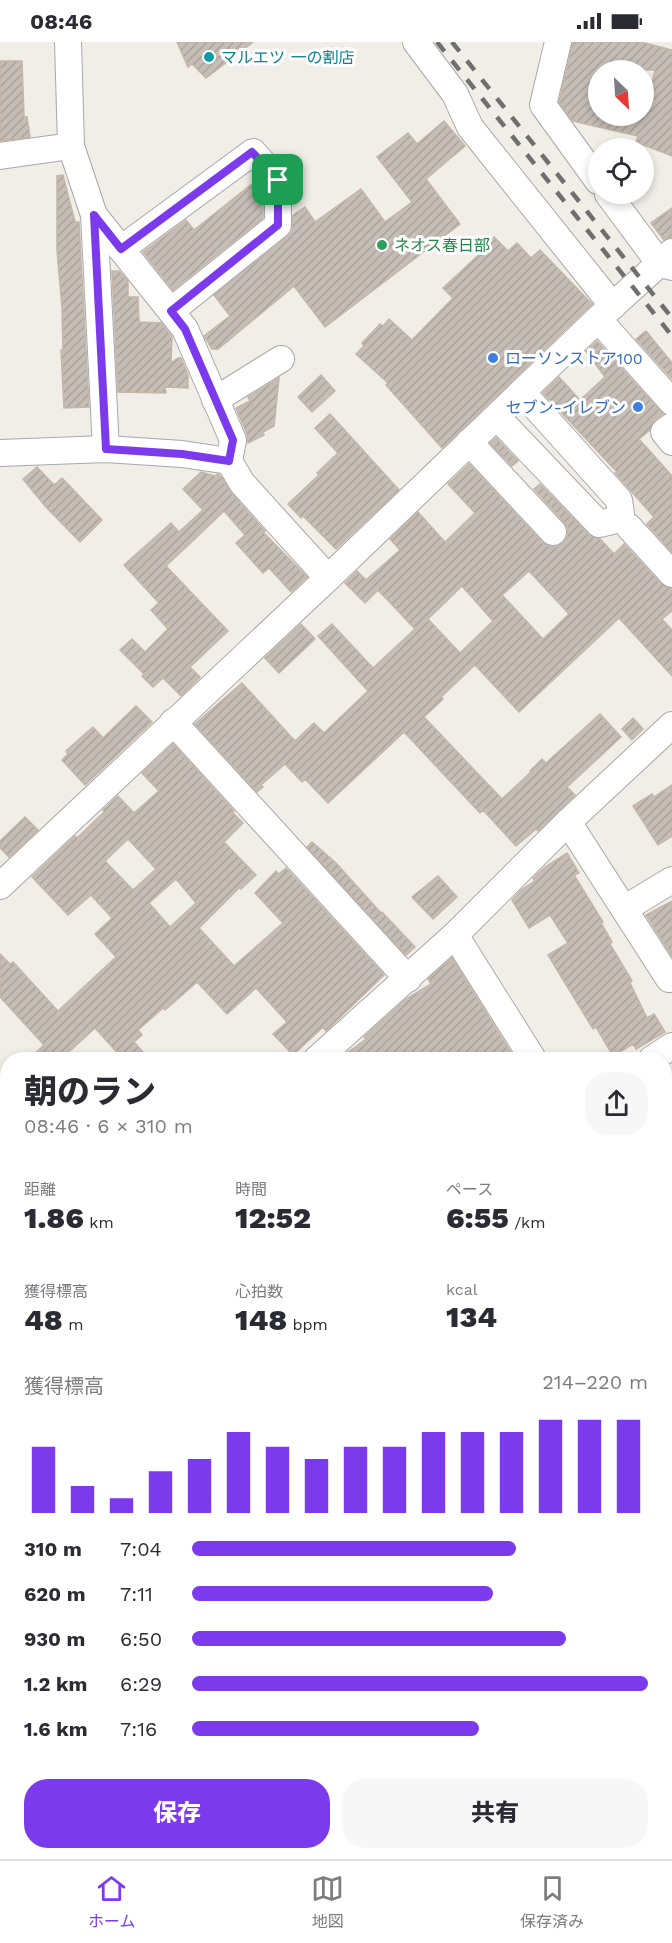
<!DOCTYPE html>
<html lang="ja">
<head>
<meta charset="utf-8">
<style>
  body { margin:0; font-family:"Work Sans","Noto Sans JP",sans-serif; background:#f7f7f7; color:#2b2b33; height:100vh; display:flex; flex-direction:column; font-size:22px; white-space:nowrap }
  * { box-sizing:border-box; margin:0 }
  p { font-size:20px; color:#7c7c81 }
  .icon { flex:none; width:33px; height:33px; fill:none; stroke:currentColor; stroke-width:2; stroke-linecap:round; stroke-linejoin:round }
  .map { position:relative; flex:1; overflow:hidden }
  .drawer { position:absolute; left:0px; top:1010px; width:672px; height:808px; display:flex; flex-direction:column; background:#fff; border-radius:24px 24px 0 0; box-shadow:0 3px 9px #0003 }
  .drawer>* { flex:none }
  .needle { width:39px; rotate:155deg }
  .fabs { position:absolute; left:588px; top:18px; display:grid; gap:12px }
  .fabs a { display:grid; place-items:center; width:66px; height:66px; border-radius:50%; background:#fff; box-shadow:0 3px 9px #0003; font-size:30px }
  .pin { position:absolute; display:grid; place-items:center; width:51px; height:51px; color:#fff; margin:-26px; border-radius:12px; box-shadow:0 3px 9px #0006 }
  .round { display:grid; place-items:center; flex:none; width:63px; height:63px; border-radius:24px; background:#f7f7f7 }
  .summary { display:flex; align-items:center; justify-content:space-between; height:102px; padding:0 24px }
  h1 { font-size:33px; font-weight:800; line-height:45px }
  .stats { display:grid; grid-template-columns:repeat(3,1fr); gap:9px; height:102px; padding:6px 24px }
  .stats div { display:grid; align-content:center }
  .stats b { font-size:30px; font-weight:800 }
  .stats small { font-size:16px; font-weight:400 }
  .stats p { font-size:16px }
  .chart { height:168px; padding:12px 24px }
  .chart p { display:flex; justify-content:space-between }
  .chart svg { width:100%; height:108px; margin-top:6px; stroke:#7c3aed; stroke-width:6 }
  .button { display:flex; gap:12px; margin-top:auto; padding:12px 24px }
  .button a { flex:1; height:69px; border-radius:24px; background:#7c3aed; color:#fff; font-size:24px; font-weight:800; line-height:69px; text-align:center }
  .button a+a { background:#f7f7f7; color:#2b2b33 }
  ul { padding:0 24px; list-style:none; font-size:20px }
  li { display:grid; grid-template-columns:96px 72px 1fr; align-items:center; height:45px }
  li i { height:15px; border-radius:8px; background:#7c3aed }
  .status { display:flex; justify-content:space-between; align-items:center; height:42px; padding:0 30px; background:#fff; direction:ltr }
  .status svg { height:16px; fill:currentColor }
  .tab-bar { display:flex; justify-content:space-around; align-items:center; height:84px; border-top:2px solid #e1e1e2; background:#fff; font-size:16px; color:#7c7c81 }
  .tab-bar a { display:grid; justify-items:center; gap:3px }
  .tab-bar .selected { color:#7c3aed }
  .map>svg:first-child { display:block }
  .building { fill:url(#building-hatch); stroke:#c4b6a9; stroke-width:1.5; fill-rule:evenodd }
  .lines { fill:none; stroke-linecap:round; stroke-linejoin:round }
  .minor-casing { stroke:#a8a8a8; stroke-width:28 }
  .highway-casing { stroke:#e1225a; stroke-width:36 }
  .minor { stroke:#fff; stroke-width:26 }
  .highway { stroke:#ea8d9a; stroke-width:33 }
  .rail { stroke:#6f6f6f; stroke-width:4.5; stroke-dasharray:12 12; stroke-linecap:butt }
  .route-casing { stroke:#fff; stroke-width:12 }
  .route { stroke:#7c3aed; stroke-width:8 }
  .culture-dot { fill:#0f9aa8; stroke:#fff; stroke-width:2 }
  .leisure-dot { fill:#2e9e5b; stroke:#fff; stroke-width:2 }
  .shop-dot { fill:#3f7fe0; stroke:#fff; stroke-width:2 }
  .labels { text-anchor:middle; stroke-width:6; stroke-linejoin:round; paint-order:stroke }
  .culture-label { font-size:16px; fill:#0d838f; stroke:#fff; text-anchor:start }
  .leisure-label { font-size:16px; fill:#27864d; stroke:#fff; text-anchor:start }
  .shop-label { font-size:16px; fill:#366cbe; stroke:#fff; text-anchor:start }
</style>
</head>
<body>
<div class="status"><b>08:46</b><svg viewBox="0 0 49 12"><path d="M0 12V9h3v3zM5 12V6h3v6zM10 12V3h3v9zM15 12V0h3v12zM26 1h20v11H26zM47 4h2v5h-2z"/></svg></div>
<div class="map">
<svg width="672" height="1817" viewBox="0 0 672 1817">
  <defs>
    <pattern id="building-hatch" width="6" height="6" patternUnits="userSpaceOnUse" patternTransform="scale(1.5)"><rect width="6" height="6" fill="#c6beb6"/><path d="M-1 1l2-2M0 6l6-6M5 7l2-2" fill="none" stroke="#aaa39c"/></pattern>
  </defs>
  <rect width="100%" height="100%" fill="#f1eee7"/>
  <g class="building">
    <path d="M177,0H253L206,36L192,22L188,25Z"/>
    <path d="M573,0H641L672,8V114L636,100L638,94L573,79L559,60ZM598,28H655L645,74H598Z"/>
    <path d="M0,19H22L24,75H27L30,95L0,99Z"/>
    <path d="M444,79L465,104L426,137L460,182L325,285L294,244L218,307H212L204,294L230,274L214,253L288,194L292,189L293,173L305,165L315,180L361,147L385,180L412,160L377,115L408,91L417,102Z"/>
    <path d="M63,133L75,180H79L89,365L64,366L61,308H63L62,266L57,208V134Z"/>
    <path d="M253,141L263,154V176L173,248L143,210L186,178L194,188Z"/>
    <path d="M672,166V195L664,198L651,181Z"/>
    <path d="M494,195L508,209L517,201L531,216L540,208L592,262L442,406L386,343L388,341L356,312L364,304L362,301L380,282L383,284L389,277L412,298L453,256L443,246L485,207L483,205Z"/>
    <path d="M112,229H119L128,239V255H138L139,280L161,281L172,295L171,321L178,316H181L188,333V346L165,345L166,351L118,350Z"/>
    <path d="M646,289L672,321V337L636,297Z"/>
    <path d="M597,299L663,372L655,378L650,388L639,397L672,434V510L647,482L654,475L615,431L617,430L543,351L559,335L580,358L605,335L586,309Z"/>
    <path d="M321,333L335,349L312,370L298,355Z"/>
    <path d="M279,336L274,384L263,390L264,393L248,401L247,392L236,366L250,359L248,355Z"/>
    <path d="M330,372L399,448L336,507L303,474L301,476L288,462L319,433L317,431L338,411L315,386Z"/>
    <path d="M496,396L518,419L512,424L490,401Z"/>
    <path d="M469,422L542,500L548,504L556,505L563,501L567,495L568,487L564,480L534,447L540,442L589,493L600,497L614,512L624,502L661,542L672,547V569L662,577L672,588V634L619,576L519,670L475,623L441,655L443,657L424,675L502,757L531,730L530,729L542,717L546,721L600,672L621,695L567,745L575,753L538,789L536,787L516,804L483,768L480,771L404,690L328,761L305,737L302,740L285,722L261,743L263,745L257,750L195,682L242,641L295,699L314,681L324,691L368,649L318,594L332,582L373,626L415,587L378,548L365,561L345,541L357,529L366,538L400,508L390,497L418,470L445,500L475,471L448,442ZM529,529L569,572L543,597L502,553ZM462,544L493,579L460,611L428,577Z"/>
    <path d="M37,425L54,443L62,436L102,478L80,500L45,464L23,437Z"/>
    <path d="M201,430L215,434L218,432L222,436L231,451L265,489L263,490L307,535L291,550L269,526L263,531L236,501L245,493L224,469L200,492L166,524L228,589L190,625L200,635L181,654L163,636L153,645L142,634L144,632L120,608L132,597L145,610L168,587L151,568L159,561L124,523L171,481L179,490L203,468L183,447Z"/>
    <path d="M301,582L315,597L279,631L265,616Z"/>
    <path d="M136,664L152,680L85,743L62,718L68,712L66,709L93,685L103,696Z"/>
    <path d="M633,676L643,687L632,698L622,687Z"/>
    <path d="M173,702L234,769L232,770L243,781L224,800L256,833L241,847L240,845L199,886L234,924L283,881L255,851L276,829L279,832L286,826L384,933L326,989L323,985L293,1013L273,992L287,980L256,946L227,972L197,940L165,968L163,966L138,988L142,993L134,1000L149,1017H123L95,986L61,1017H29L44,1003L0,955V912L10,922L13,920L58,969L116,915L95,892L112,876L91,853L68,873L32,835L75,794L77,796L104,770L103,768L118,754L134,771L159,749L142,731ZM128,797L156,827L133,848L105,819ZM176,837L196,861L170,885L149,861Z"/>
    <path d="M672,743V794L658,803L633,764L652,752L654,755Z"/>
    <path d="M25,775L38,788L9,815L0,806V799Z"/>
    <path d="M312,800L336,821L381,871L382,870L415,905L406,913L307,805Z"/>
    <path d="M567,811L579,831L574,833L603,880L601,881L612,900L610,902L632,939L630,941L647,976L654,972L665,990L636,1007L633,1002L613,1014L596,985L593,987L548,913L568,901L550,873L529,886L512,858L521,848L535,839L533,836L545,825Z"/>
    <path d="M438,834L457,855L433,877L412,855Z"/>
    <path d="M672,859V914L646,873Z"/>
    <path d="M452,916L515,1017H339L366,997L364,995L406,957L431,942L428,937Z"/>
  </g>
  <g class="lines">
    <defs>
      <g id="minor">
        <path d="M68,0L71,104L94,173L185,287L233,398L229,419L242,441L328,536"/>
        <path d="M416,0L455,52L470,85L613,264"/>
        <path d="M558,0L543,63L598,139"/>
        <path d="M0,114L71,104"/>
        <path d="M608,152L660,222L672,225"/>
        <path d="M94,173L106,407"/>
        <path d="M121,207L253,110L278,138V183L171,269"/>
        <path d="M598,277L672,360"/>
        <path d="M215,358L281,317"/>
        <path d="M497,375L599,482L612,479L621,472L619,458L522,350"/>
        <path d="M672,384L664,390L672,400"/>
        <path d="M469,400L553,490"/>
        <path d="M0,411L106,407L182,412L229,419"/>
        <path d="M629,485L672,532"/>
        <path d="M173,680L408,937"/>
        <path d="M568,780L669,937L672,935"/>
        <path d="M0,844L328,536L598,277L672,210"/>
        <path d="M624,867L672,838"/>
        <path d="M455,893L533,1017"/>
        <path d="M317,1017L455,893L568,780L672,683"/>
        <path d="M652,1017L672,1004"/>
        <path d="M664,1221L672,1232"/>
        <path d="M0,1352L8,1344"/>
        <path d="M664,1419L672,1414"/>
        <path d="M0,1686L8,1705"/>
        <path d="M53,1810L56,1817"/>
      </g>
      <g id="highway">
        <path d="M0,1394L8,1401"/>
        <path d="M436,1810L442,1817"/>
      </g>
    </defs>
    <use href="#minor" class="minor-casing"/>
    <use href="#highway" class="highway-casing"/>
    <use href="#minor" class="minor"/>
    <use href="#highway" class="highway"/>
    <g class="rail">
      <path d="M437,0L672,294"/>
      <path d="M452,0L672,276"/>
    </g>
  </g>
  <g class="lines">
    <defs>
      <path id="route" d="M252,110L278,138V183L171,269L185,287L233,398L229,419L182,412L106,407L94,173L121,207Z"/>
    </defs>
    <use href="#route" class="route-casing"/>
    <use href="#route" class="route"/>
  </g>
  <circle class="culture-dot" cx="209" cy="15" r="6"/>
  <circle class="leisure-dot" cx="382" cy="203" r="6"/>
  <g class="shop-dot">
    <circle cx="493" cy="316" r="6"/>
    <circle cx="638" cy="365" r="6"/>
  </g>
  <g class="labels">
    <g class="culture-label">
      <text x="221" y="21">マルエツ 一の割店</text>
    </g>
    <g class="leisure-label">
      <text x="394" y="209">ネオス春日部</text>
    </g>
    <g class="shop-label">
      <text x="505" y="322">ローソンストア100</text>
      <text x="626" y="371" text-anchor="end">セブン-イレブン</text>
    </g>
  </g>
</svg>
<div class="fabs">
<a><svg class="needle" viewBox="-14 -14 28 28"><path d="M0-13l5 13h-10z" fill="#e53935"/><path d="M0 13l5-13h-10z" fill="#7c7c81"/></svg></a>
<a><svg class="icon" aria-label="locate" viewBox="0 0 24 24"><circle cx="12" cy="12" r="6"/><path d="M12 2v4M12 18v4M2 12h4M18 12h4"/></svg></a>
</div>
<div class="pin" style="left:278px;top:138px;background:#1e9e55"><svg class="icon" aria-label="arrive" viewBox="0 0 24 24"><path d="M6 21V4h12l-3 4 3 4H6"/></svg></div>
<section class="drawer">
<div class="summary"><div><h1>朝のラン</h1><p>08:46 · 6 × 310 m</p></div><a class="round"><svg class="icon" aria-label="share" viewBox="0 0 24 24"><path d="M12 15V3M7 8l5-5 5 5M5 13v7h14v-7"/></svg></a></div>
<div class="stats">
<div><p>距離</p><b>1.86<small> km</small></b></div>
<div><p>時間</p><b>12:52</b></div>
<div><p>ペース</p><b>6:55<small> /km</small></b></div>
</div>
<div class="stats">
<div><p>獲得標高</p><b>48<small> m</small></b></div>
<div><p>心拍数</p><b>148<small> bpm</small></b></div>
<div><p>kcal</p><b>134</b></div>
</div>
<div class="chart"><p><span>獲得標高</span>214–220 m</p>
<svg viewBox="0 0 160 44" preserveAspectRatio="none"><path d="M5 44V17M15 44V33M25 44V38M35 44V27M45 44V22M55 44V11M65 44V17M75 44V22M85 44V17M95 44V17M105 44V11M115 44V11M125 44V11M135 44V6M145 44V6M155 44V6"/></svg>
</div>
<ul>
<li><b>310 m</b>7:04<i style="width:71%"></i></li>
<li><b>620 m</b>7:11<i style="width:66%"></i></li>
<li><b>930 m</b>6:50<i style="width:82%"></i></li>
<li><b>1.2 km</b>6:29<i style="width:100%"></i></li>
<li><b>1.6 km</b>7:16<i style="width:63%"></i></li>
</ul>
<div class="button"><a>保存</a><a>共有</a></div>
</section>
</div>
<nav class="tab-bar">
<a class="selected"><svg class="icon" aria-label="home" viewBox="0 0 24 24"><path d="M3 11l9-7 9 7M6 9v11h12V9"/></svg>ホーム</a>
<a><svg class="icon" aria-label="map" viewBox="0 0 24 24"><path d="M3 6l6-2 6 2 6-2v14l-6 2-6-2-6 2zM9 4v14M15 6v14"/></svg>地図</a>
<a><svg class="icon" aria-label="saved" viewBox="0 0 24 24"><path d="M7 4h10v16l-5-4-5 4z"/></svg>保存済み</a>
</nav>
</body>
</html>
